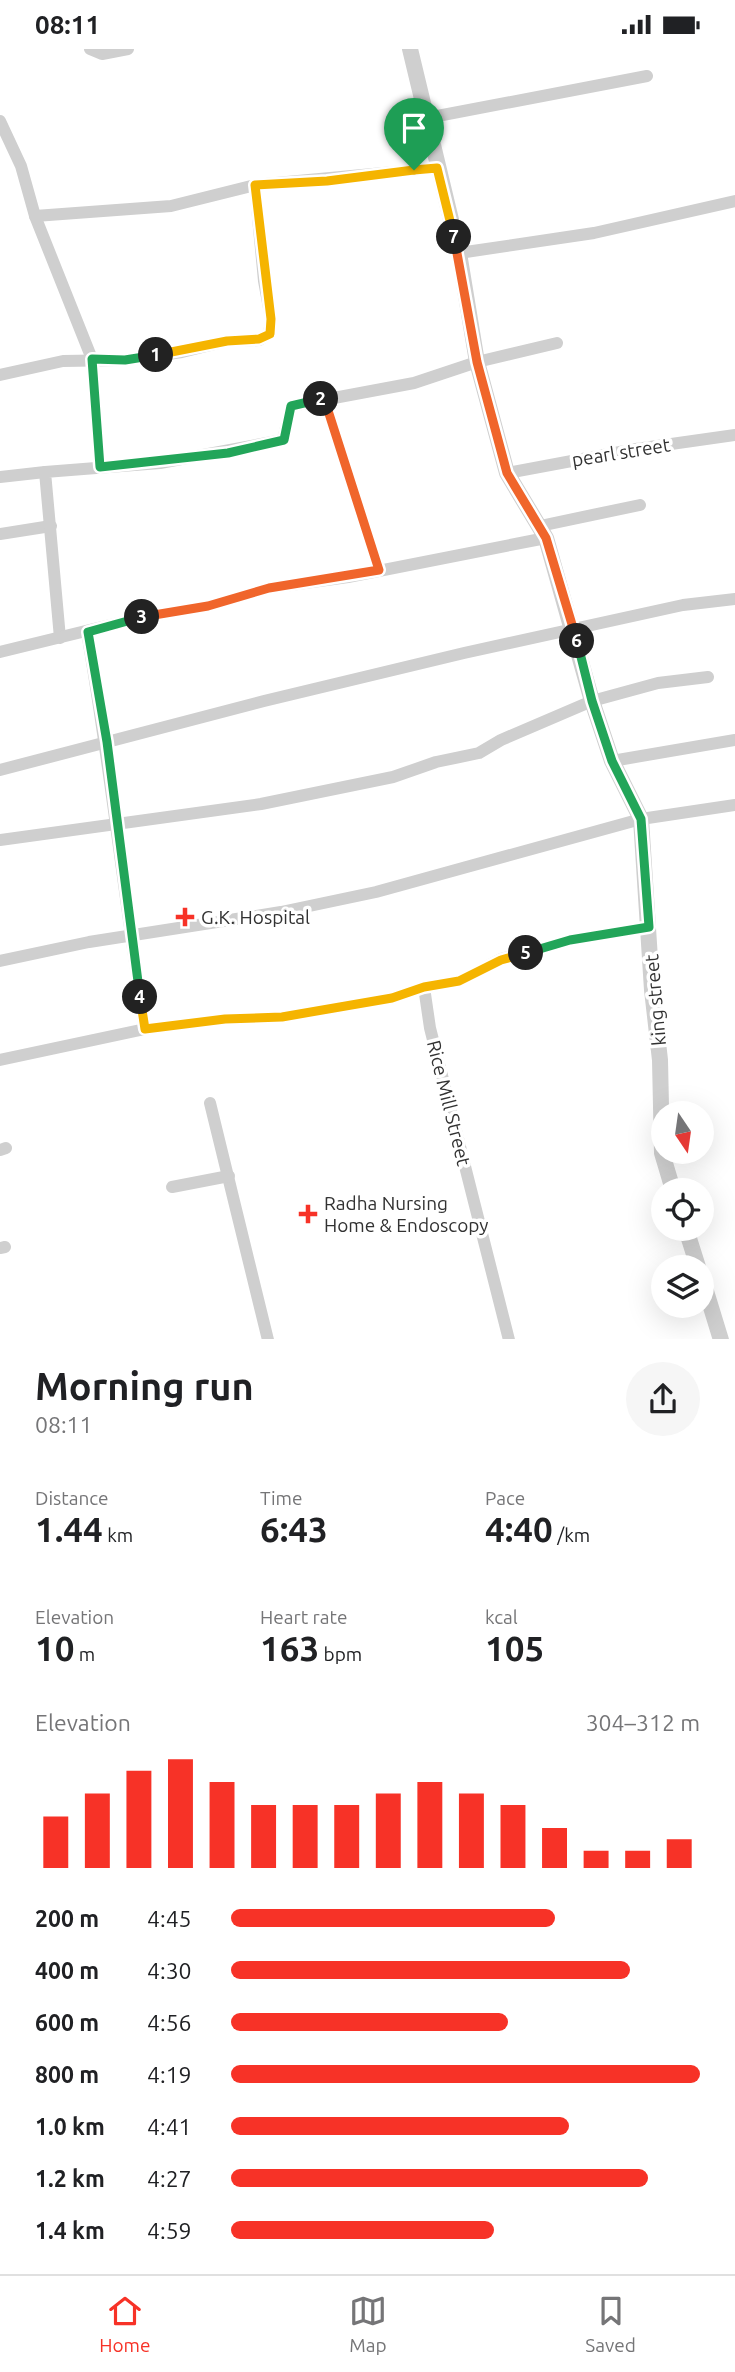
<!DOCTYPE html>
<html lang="en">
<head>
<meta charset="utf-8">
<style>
  body { margin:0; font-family:Ubuntu,sans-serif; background:#f6f6f6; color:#202124; height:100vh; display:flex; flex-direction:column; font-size:26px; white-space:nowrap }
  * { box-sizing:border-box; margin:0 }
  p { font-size:23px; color:#757577 }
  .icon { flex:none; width:38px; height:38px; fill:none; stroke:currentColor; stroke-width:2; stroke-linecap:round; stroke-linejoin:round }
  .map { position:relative; height:1290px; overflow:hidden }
  .drawer { display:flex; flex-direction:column; background:#fff; flex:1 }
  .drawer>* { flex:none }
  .needle { width:46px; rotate:167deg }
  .controls { position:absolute; left:651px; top:1052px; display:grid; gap:14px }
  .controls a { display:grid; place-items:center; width:63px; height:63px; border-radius:50%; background:#fff; box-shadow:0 7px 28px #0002; font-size:35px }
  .pin { position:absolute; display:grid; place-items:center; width:60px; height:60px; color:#fff; margin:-72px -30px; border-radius:50% 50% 50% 0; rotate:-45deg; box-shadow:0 0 7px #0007 }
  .pin .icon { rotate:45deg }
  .km { position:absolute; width:35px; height:35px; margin:-18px; border-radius:50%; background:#222; color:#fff; font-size:19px; line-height:35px; text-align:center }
  .round { display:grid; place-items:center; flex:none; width:74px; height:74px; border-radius:37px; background:#f6f6f6 }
  .head { display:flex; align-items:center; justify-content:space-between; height:119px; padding:0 35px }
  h1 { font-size:38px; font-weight:700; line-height:52px }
  .metrics { display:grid; grid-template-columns:repeat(3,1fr); gap:10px; height:119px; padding:7px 35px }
  .metrics div { display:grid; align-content:center }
  .metrics b { font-size:35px; font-weight:700 }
  .metrics small { font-size:19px; font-weight:400 }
  .metrics p { font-size:19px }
  .chart { height:196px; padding:14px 35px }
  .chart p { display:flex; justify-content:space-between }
  .chart svg { width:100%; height:126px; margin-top:7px; stroke:#f73227; stroke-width:6 }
  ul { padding:0 35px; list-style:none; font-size:23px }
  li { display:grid; grid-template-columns:112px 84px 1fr; align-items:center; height:52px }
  li i { height:18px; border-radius:9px; background:#f73227 }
  .status { display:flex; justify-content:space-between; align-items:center; height:49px; padding:0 35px; background:#fff; direction:ltr }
  .status svg { height:19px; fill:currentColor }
  .tab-bar { display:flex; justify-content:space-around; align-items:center; height:98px; border-top:2px solid #e0e0e0; background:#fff; font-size:19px; color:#757577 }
  .tab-bar a { display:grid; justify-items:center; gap:4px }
  .tab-bar .selected { color:#f73227 }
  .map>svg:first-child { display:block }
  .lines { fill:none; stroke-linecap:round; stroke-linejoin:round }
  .minor { stroke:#cfcfcf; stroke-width:12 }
  .tertiary { stroke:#cfcfcf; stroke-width:16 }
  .split-1-casing { stroke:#fff; stroke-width:14 }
  .split-2-casing { stroke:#fff; stroke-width:14 }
  .split-3-casing { stroke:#fff; stroke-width:14 }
  .split-4-casing { stroke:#fff; stroke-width:14 }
  .split-5-casing { stroke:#fff; stroke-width:14 }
  .split-6-casing { stroke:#fff; stroke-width:14 }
  .split-7-casing { stroke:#fff; stroke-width:14 }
  .split-8-casing { stroke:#fff; stroke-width:14 }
  .split-1 { stroke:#f5b400; stroke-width:9 }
  .split-2 { stroke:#22a559; stroke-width:9 }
  .split-3 { stroke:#f0652b; stroke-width:9 }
  .split-4 { stroke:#22a559; stroke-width:9 }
  .split-5 { stroke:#f5b400; stroke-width:9 }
  .split-6 { stroke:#22a559; stroke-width:9 }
  .split-7 { stroke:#f0652b; stroke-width:9 }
  .split-8 { stroke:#f5b400; stroke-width:9 }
  .poi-dot { fill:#f73227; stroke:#fff; stroke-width:2.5 }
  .labels { text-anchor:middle; stroke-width:7; stroke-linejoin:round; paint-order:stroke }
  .street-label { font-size:19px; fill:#323232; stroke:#fff }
  .poi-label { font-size:19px; fill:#323232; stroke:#fff; text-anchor:start }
</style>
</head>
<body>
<div class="status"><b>08:11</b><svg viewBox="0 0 49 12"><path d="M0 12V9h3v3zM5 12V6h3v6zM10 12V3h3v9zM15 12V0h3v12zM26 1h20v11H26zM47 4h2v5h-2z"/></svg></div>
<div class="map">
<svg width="735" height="1291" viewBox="0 0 735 1291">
  <rect width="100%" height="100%" fill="#fff"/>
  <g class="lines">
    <g class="minor">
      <path d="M90,0L102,5L128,0"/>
      <path d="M427,69L647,27"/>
      <path d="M0,72L21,117L35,167L92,310L100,418"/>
      <path d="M35,167L171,157L255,136"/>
      <path d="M459,204L594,184L735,152"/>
      <path d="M0,326L63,312L125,311L182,303L227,292L259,291L269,285L271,270L264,232L255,136L437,119"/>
      <path d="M324,350L379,521"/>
      <path d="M507,424L636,400L735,386"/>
      <path d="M0,428L45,423"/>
      <path d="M540,477L640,456"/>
      <path d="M0,485L51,477"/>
      <path d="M87,583C110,715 124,848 145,980"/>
      <path d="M60,589L45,423L160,414L283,391L291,357L414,334L477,313L557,294"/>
      <path d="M0,603L139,569L208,557L269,539L348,528L546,489"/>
      <path d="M612,712L735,691"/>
      <path d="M0,721L264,652L464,604L683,556L735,550"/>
      <path d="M0,791L261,755L393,728L436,713L479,704L501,691L592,652L658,634L708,628"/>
      <path d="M0,912L89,893L281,863L376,843L641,770L735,756"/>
      <path d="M424,938L430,979L509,1291"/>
      <path d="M0,1011L145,980L225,970L282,968L392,949L424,938L459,932L501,910L571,891L649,878"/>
      <path d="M210,1054L268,1291"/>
      <path d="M0,1101L6,1099"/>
      <path d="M172,1138L229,1127"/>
      <path d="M0,1199L5,1198"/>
    </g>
    <g class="tertiary">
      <path d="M410,0L459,204L477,313L507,424L546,489L592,652L612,712L641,770L652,941L660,1011L662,1104L673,1141"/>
      <path d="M686,1180L698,1218"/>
      <path d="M702,1229L721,1291"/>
    </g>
  </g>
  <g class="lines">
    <defs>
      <path id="split-1" d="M156,306L227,292L259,290L270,285L271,270L255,136L327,132L414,121"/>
      <path id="split-2" d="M156,306L125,311L92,310L100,418L228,404L284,391L291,357L321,350"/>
      <path id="split-3" d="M142,568L208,557L269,539L379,521L324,349L321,350"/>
      <path id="split-4" d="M140,948L107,693L88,583L142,568"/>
      <path id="split-5" d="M140,948L145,980L225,970L282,968L392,949L424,938L459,932L501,911L526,904"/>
      <path id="split-6" d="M526,904L570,891L649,878L641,770L612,712L592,652L577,592"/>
      <path id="split-7" d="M454,188L477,313L507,424L546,489L577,592"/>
      <path id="split-8" d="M414,121L437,119L454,188"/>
    </defs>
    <use href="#split-1" class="split-1-casing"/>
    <use href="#split-2" class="split-2-casing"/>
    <use href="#split-3" class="split-3-casing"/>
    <use href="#split-4" class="split-4-casing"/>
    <use href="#split-5" class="split-5-casing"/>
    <use href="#split-6" class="split-6-casing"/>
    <use href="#split-7" class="split-7-casing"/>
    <use href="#split-8" class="split-8-casing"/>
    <use href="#split-1" class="split-1"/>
    <use href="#split-2" class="split-2"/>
    <use href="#split-3" class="split-3"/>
    <use href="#split-4" class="split-4"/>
    <use href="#split-5" class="split-5"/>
    <use href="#split-6" class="split-6"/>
    <use href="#split-7" class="split-7"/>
    <use href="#split-8" class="split-8"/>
  </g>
  <g class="poi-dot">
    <path d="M181.5 857.5h7v7h7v7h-7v7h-7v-7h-7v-7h7z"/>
    <path d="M304.5 1154.5h7v7h7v7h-7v7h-7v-7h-7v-7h7z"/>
  </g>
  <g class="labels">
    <g class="street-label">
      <text transform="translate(621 403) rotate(-9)" y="7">pearl street</text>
      <text transform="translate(655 951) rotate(-95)" y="7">king street</text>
      <text transform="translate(449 1054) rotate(76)" y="7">Rice Mill Street</text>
    </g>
    <g class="poi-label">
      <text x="201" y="875">G.K. Hospital</text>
      <text x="324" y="1161">Radha Nursing<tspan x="324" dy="22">Home &amp; Endoscopy</tspan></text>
    </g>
  </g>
</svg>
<div class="controls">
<a><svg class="needle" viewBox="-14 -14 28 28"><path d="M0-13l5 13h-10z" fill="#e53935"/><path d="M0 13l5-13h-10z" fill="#757577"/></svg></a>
<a><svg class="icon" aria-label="locate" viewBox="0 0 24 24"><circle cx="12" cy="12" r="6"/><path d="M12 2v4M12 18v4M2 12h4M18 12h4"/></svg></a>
<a><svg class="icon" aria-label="layers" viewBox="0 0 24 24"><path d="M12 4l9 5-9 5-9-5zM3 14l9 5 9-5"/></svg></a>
</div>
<div class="pin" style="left:414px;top:121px;background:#1e9e55"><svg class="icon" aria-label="arrive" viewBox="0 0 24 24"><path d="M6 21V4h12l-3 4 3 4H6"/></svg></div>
<b class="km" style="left:156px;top:306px">1</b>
<b class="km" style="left:321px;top:350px">2</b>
<b class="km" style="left:142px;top:568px">3</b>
<b class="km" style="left:140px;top:948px">4</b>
<b class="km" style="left:526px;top:904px">5</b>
<b class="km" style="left:577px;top:592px">6</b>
<b class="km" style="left:454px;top:188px">7</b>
</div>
<section class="drawer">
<div class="head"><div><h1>Morning run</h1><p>08:11</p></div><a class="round"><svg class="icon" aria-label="share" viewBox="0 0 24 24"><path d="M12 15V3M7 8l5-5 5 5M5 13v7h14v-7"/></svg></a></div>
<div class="metrics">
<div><p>Distance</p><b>1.44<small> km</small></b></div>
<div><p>Time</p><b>6:43</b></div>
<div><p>Pace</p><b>4:40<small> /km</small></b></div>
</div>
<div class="metrics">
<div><p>Elevation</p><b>10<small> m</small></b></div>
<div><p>Heart rate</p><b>163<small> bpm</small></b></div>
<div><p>kcal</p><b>105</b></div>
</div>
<div class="chart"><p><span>Elevation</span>304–312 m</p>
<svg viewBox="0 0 160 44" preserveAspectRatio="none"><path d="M5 44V26M15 44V18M25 44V10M35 44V6M45 44V14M55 44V22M65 44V22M75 44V22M85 44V18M95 44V14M105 44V18M115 44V22M125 44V30M135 44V38M145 44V38M155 44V34"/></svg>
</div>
<ul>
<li><b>200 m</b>4:45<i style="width:69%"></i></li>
<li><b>400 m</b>4:30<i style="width:85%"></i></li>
<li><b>600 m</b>4:56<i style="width:59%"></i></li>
<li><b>800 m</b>4:19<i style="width:100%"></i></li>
<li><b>1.0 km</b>4:41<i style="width:72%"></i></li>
<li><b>1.2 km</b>4:27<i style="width:89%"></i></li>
<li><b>1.4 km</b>4:59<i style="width:56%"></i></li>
</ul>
</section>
<nav class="tab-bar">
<a class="selected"><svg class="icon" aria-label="home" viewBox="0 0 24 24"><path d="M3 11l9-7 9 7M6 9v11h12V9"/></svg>Home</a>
<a><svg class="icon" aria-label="map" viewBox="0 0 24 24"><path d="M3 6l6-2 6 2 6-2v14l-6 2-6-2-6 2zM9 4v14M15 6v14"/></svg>Map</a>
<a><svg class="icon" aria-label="saved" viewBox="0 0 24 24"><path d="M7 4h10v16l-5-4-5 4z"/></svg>Saved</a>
</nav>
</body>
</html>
